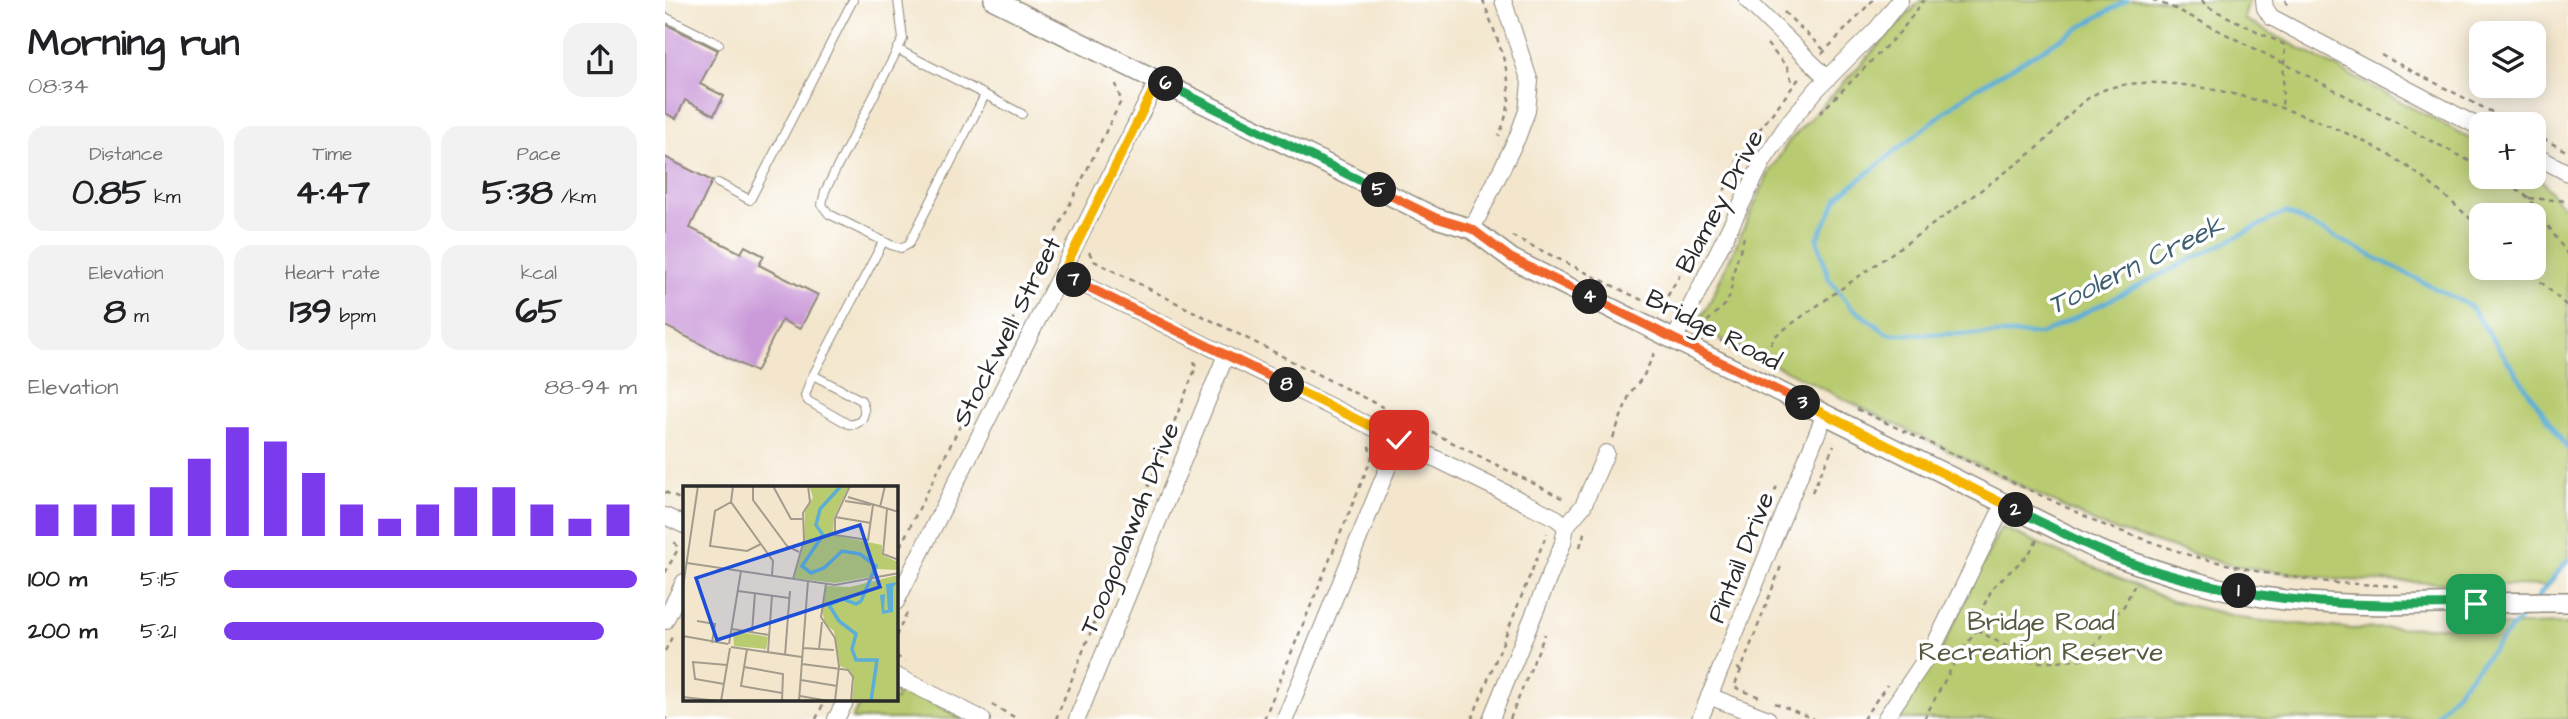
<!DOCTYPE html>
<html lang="en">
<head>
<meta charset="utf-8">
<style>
  body { margin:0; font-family:"Architects Daughter",sans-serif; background:#f2f2f2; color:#202124; height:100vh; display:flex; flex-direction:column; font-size:26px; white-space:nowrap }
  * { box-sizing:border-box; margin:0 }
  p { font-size:23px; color:#757577 }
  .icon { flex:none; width:38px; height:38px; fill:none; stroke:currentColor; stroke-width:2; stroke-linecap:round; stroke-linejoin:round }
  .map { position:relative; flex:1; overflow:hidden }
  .sheet { display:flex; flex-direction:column; background:#fff; width:665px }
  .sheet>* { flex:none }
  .fabs { position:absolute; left:1804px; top:21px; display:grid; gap:14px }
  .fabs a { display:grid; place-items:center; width:77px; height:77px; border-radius:14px; background:#fff; box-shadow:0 4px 18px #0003; font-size:35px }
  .pin { position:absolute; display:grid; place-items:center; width:60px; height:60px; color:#fff; margin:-30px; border-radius:14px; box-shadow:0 4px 10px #0006 }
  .km { position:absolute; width:35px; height:35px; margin:-18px; border-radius:50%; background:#222; color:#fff; font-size:19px; line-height:35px; text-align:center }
  .round { display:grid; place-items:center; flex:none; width:74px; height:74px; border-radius:21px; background:#f2f2f2 }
  .overview { display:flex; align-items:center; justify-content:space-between; height:119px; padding:0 28px }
  h1 { font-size:38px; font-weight:700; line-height:52px }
  .stats { display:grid; grid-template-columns:repeat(3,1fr); gap:10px; height:119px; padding:7px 28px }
  .stats div { display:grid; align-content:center; border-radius:18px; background:#f2f2f2; text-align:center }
  .stats b { font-size:35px; font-weight:700 }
  .stats small { font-size:19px; font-weight:400 }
  .stats p { font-size:19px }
  .chart { height:196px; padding:14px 28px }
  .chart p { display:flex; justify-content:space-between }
  .chart svg { width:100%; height:126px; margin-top:7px; stroke:#7c3aed; stroke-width:6 }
  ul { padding:0 28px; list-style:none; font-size:23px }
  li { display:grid; grid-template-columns:112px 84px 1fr; align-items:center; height:52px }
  li i { height:18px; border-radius:9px; background:#7c3aed }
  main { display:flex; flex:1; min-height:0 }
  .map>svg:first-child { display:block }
  .green { fill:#b8cb6f; stroke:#727b4d; stroke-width:2; fill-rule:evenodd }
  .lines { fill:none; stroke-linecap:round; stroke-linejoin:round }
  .stream { stroke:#5caed7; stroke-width:4.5 }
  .building { fill:#ca9ad9 }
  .service-casing { stroke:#8f887c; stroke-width:10 }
  .minor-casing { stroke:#8f887c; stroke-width:18 }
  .tertiary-casing { stroke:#8f887c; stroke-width:22 }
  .path { stroke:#8f887c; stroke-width:2.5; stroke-dasharray:5 5; stroke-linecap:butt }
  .service { stroke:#fff; stroke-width:8 }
  .minor { stroke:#fff; stroke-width:16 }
  .tertiary { stroke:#fff; stroke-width:19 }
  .split-1-casing { stroke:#fff; stroke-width:14 }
  .split-2-casing { stroke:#fff; stroke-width:14 }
  .split-3-casing { stroke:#fff; stroke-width:14 }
  .split-4-casing { stroke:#fff; stroke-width:14 }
  .split-5-casing { stroke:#fff; stroke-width:14 }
  .split-6-casing { stroke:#fff; stroke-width:14 }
  .split-7-casing { stroke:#fff; stroke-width:14 }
  .split-8-casing { stroke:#fff; stroke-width:14 }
  .split-9-casing { stroke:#fff; stroke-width:14 }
  .split-1 { stroke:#22a559; stroke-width:9 }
  .split-2 { stroke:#22a559; stroke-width:9 }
  .split-3 { stroke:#f5b400; stroke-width:9 }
  .split-4 { stroke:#f0652b; stroke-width:9 }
  .split-5 { stroke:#f0652b; stroke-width:9 }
  .split-6 { stroke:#22a559; stroke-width:9 }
  .split-7 { stroke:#f5b400; stroke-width:9 }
  .split-8 { stroke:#f0652b; stroke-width:9 }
  .split-9 { stroke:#f5b400; stroke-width:9 }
  .labels { text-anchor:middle; stroke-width:7; stroke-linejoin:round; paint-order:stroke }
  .street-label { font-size:26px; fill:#2b2b2b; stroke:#fff }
  .park-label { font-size:26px; fill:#555b3f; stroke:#fff }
  .water-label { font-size:28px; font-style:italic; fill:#3f5f70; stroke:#fff }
  .inset-river { fill:none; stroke:#5caed7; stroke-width:3.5 }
  .inset-road { fill:none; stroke:#a39b8c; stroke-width:2 }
  .view { fill:#1d4ed8; fill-opacity:0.15; stroke:#1d4ed8; stroke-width:3.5 }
  .inset-edge { fill:none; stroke:#2b2b2b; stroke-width:3.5 }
</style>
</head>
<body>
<main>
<section class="sheet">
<div class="overview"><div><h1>Morning run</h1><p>08:34</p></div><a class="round"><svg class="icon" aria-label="share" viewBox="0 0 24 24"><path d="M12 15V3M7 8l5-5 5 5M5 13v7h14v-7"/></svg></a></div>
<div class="stats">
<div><p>Distance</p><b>0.85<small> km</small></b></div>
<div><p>Time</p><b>4:47</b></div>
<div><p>Pace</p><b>5:38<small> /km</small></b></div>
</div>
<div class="stats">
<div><p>Elevation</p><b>8<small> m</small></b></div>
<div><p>Heart rate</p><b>139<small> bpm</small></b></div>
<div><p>kcal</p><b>65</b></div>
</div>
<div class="chart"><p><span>Elevation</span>88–94 m</p>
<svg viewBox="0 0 160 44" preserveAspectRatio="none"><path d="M5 44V33M15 44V33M25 44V33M35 44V27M45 44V17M55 44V6M65 44V11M75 44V22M85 44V33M95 44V38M105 44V33M115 44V27M125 44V27M135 44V33M145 44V38M155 44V33"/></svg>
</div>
<ul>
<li><b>100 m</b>5:15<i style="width:100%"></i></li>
<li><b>200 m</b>5:21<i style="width:92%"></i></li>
</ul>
</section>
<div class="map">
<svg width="1903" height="719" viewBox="0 0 1903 719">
  <rect width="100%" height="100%" fill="#fff"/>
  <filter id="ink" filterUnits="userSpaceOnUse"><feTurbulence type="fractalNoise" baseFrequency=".0143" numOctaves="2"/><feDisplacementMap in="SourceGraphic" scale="14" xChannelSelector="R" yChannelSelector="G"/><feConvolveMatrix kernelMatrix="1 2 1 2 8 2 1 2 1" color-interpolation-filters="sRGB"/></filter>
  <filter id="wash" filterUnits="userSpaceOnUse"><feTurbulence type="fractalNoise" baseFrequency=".00686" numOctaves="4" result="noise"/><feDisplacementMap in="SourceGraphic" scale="28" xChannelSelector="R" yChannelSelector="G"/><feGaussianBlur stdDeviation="1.57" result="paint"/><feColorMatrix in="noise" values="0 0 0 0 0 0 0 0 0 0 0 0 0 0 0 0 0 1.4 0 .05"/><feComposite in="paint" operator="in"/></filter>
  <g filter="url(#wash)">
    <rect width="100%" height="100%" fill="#f3e6cd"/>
    <g class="green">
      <path d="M1256,0H1584L1579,19L1816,144V177H1869V172L1872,173L1894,203L1903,208V560L1883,586L1677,580L1564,565L1437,526L1063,342L1029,328L1043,306L1105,171L1124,141ZM1816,215H1869V268H1816Z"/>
      <path d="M1336,527L1506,601L1587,620L1687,629L1903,624V719H1232L1275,652Z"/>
      <path d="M231,685L299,719H187L196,700H231Z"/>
    </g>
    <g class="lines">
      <g class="stream">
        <path d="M1462,0L1305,92L1174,196L1152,239L1164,279L1186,307L1223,334H1377L1621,212L1805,306L1903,449"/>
        <path d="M1873,597L1903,560"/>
        <path d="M1768,719L1863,609"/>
      </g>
    </g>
    <g id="blocks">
      <g class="building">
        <path d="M0,24L53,50L35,84L59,96L49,115L20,100L11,119L0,113Z"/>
        <path d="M0,157L47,181L25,228L76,253L80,246L99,256L94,265L153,295L135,329L117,320L91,372L0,326Z"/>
      </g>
    </g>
  </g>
  <g filter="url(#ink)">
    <use href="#blocks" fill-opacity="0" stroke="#8f887c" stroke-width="2"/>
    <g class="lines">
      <defs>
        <g id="service">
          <path d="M233,0L238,39L160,191L157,205L164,214L226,245L236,248L244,244L320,95"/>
          <path d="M0,17L54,44"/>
          <path d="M232,49L357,114"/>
          <path d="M53,183L85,200L188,0"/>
          <path d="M148,375L196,400C203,412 198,426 183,424L143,401L140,396L145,381L218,242"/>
        </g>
        <g id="minor">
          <path d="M1082,0L1162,78"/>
          <path d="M1599,0L1600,8L1606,17L1816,128"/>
          <path d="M1869,155L1903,173"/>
          <path d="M807,229L852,138L862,111L865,82L838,0"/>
          <path d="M397,274L891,518L901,526"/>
          <path d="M1010,338L1098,161L1125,121L1152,89L1212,29L1235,0"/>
          <path d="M0,516L19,525"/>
          <path d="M231,602L493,80"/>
          <path d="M0,621L19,582"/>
          <path d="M231,676L317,719"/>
          <path d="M1044,696L1103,719"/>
          <path d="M171,719L181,700"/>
          <path d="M412,719L561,355"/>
          <path d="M620,719L734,440"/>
          <path d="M826,719L898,543L901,526L918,506L941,453"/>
          <path d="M1035,719L1160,414"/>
          <path d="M1220,719L1268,648L1339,504"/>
        </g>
        <path id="tertiary" d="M329,0L771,218L807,229L847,259L1435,551C1495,572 1556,593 1620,600C1714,610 1809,601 1903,602"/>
      </defs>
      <use href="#service" class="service-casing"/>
      <use href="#minor" class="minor-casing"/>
      <use href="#tertiary" class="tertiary-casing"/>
      <g class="path">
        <path d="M818,0C828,29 843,61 844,92C845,107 839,122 834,136"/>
        <path d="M1488,0L1511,9L1626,67L1816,167"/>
        <path d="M1537,0L1541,6L1620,45L1617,108"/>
        <path d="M1620,0L1623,7"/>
        <path d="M1119,12L1159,50"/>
        <path d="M1102,44L1122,67L1128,85"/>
        <path d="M1157,54L1208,0"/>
        <path d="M1716,55L1850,124"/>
        <path d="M1155,113L1236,31L1259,0"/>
        <path d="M1869,134L1903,152"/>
        <path d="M1835,177L1864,198L1903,255"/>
        <path d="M1864,198L1903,201"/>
        <path d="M847,236L995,309L1046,221L1075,155L1136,76"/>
        <path d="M424,252L429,261L901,500"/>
        <path d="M1861,268L1903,307"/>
        <path d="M1077,352L1034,329L1060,305L1065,296L1069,270L1079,237"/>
        <path d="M1096,362L1110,336C1194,275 1281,217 1365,154C1391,135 1405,105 1436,91C1509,61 1670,120 1734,161C1763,180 1790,205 1816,228"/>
        <path d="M1192,409L1441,526L1527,556L1600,573L1670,583L1733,586"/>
        <path d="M948,438L965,393L978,377L990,352"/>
        <path d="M0,492L19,501"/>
        <path d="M1147,492L1169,445"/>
        <path d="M1094,528L1112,486"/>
        <path d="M915,547L920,530"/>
        <path d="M231,555L456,101L451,84"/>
        <path d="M0,573L13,549L8,538"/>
        <path d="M1312,630L1344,648L1353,656L1370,662H1393L1416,659L1434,640L1445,620L1459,606L1471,582"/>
        <path d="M231,636L242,613"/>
        <path d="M0,651L8,635"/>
        <path d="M231,656L240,661"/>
        <path d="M1072,668L1076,670L1116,566"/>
        <path d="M1076,670L1069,687L1097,698"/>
        <path d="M1110,703L1149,719"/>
        <path d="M327,705L353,719"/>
        <path d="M0,718L2,719"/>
        <path d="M151,719L160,700"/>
        <path d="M391,719L531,367L528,358"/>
        <path d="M599,719L707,457L703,443"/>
        <path d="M807,719L882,533"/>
        <path d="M845,719L880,634"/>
        <path d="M1198,719L1222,685"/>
        <path d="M1259,719L1293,656L1312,630L1318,607L1328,587L1363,555L1372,540"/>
      </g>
      <use href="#service" class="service"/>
      <use href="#minor" class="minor"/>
      <use href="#tertiary" class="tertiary"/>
    </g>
  </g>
  <g class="lines" filter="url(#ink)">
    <defs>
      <path id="split-1" d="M1574,591C1653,607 1731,606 1811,604"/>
      <path id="split-2" d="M1351,510C1379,523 1406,538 1434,550C1478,570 1526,582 1574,591"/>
      <path id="split-3" d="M1138,403L1351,510"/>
      <path id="split-4" d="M925,297L1138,403"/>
      <path id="split-5" d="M714,190L771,218L807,229L846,258L925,297"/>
      <path id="split-6" d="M501,84L714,190"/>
      <path id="split-7" d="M409,280L397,274L493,80L501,84"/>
      <path id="split-8" d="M409,280L622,385"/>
      <path id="split-9" d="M622,385L734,440"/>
    </defs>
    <use href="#split-1" class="split-1-casing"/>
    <use href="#split-2" class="split-2-casing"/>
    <use href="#split-3" class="split-3-casing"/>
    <use href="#split-4" class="split-4-casing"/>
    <use href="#split-5" class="split-5-casing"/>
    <use href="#split-6" class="split-6-casing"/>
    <use href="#split-7" class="split-7-casing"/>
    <use href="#split-8" class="split-8-casing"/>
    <use href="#split-9" class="split-9-casing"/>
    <use href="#split-1" class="split-1"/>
    <use href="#split-2" class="split-2"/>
    <use href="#split-3" class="split-3"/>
    <use href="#split-4" class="split-4"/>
    <use href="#split-5" class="split-5"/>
    <use href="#split-6" class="split-6"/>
    <use href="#split-7" class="split-7"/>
    <use href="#split-8" class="split-8"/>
    <use href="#split-9" class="split-9"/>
  </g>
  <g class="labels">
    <g class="street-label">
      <text transform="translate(1054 201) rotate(-62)" y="9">Blamey Drive</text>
      <text transform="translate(1049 329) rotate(27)" y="9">Bridge Road</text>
      <text transform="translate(341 331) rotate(-63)" y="9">Stockwell Street</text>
      <text transform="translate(464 528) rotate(-68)" y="9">Toogoolawah Drive</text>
      <text transform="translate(1075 557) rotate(-68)" y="9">Pintail Drive</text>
    </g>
    <g class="park-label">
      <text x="1376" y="630">Bridge Road<tspan x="1376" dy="30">Recreation Reserve</tspan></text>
    </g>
    <g class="water-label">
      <text transform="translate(1470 264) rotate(-26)" y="10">Toolern Creek</text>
    </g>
  </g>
  <g transform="translate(18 486)">
    <rect width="215" height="215" fill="#f3e6cd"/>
    <path d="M126,0H166L151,31L150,49L199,59V69L215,76V84L194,83L192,90L152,97L111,92L121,57L122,26L130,11ZM215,89V215H169L171,196L166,184L157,180L151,145L142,138L139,124L143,100L167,101ZM50,145L85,151L83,163L51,160Z" fill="#b8cb6f"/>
    <path d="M215,96L210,101V126L199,128L197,109L202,108L201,124H205L203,98Z" fill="#5caed7"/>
    <path class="inset-river" d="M158,0L137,23L133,39L140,49L119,80L128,87L141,82L159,65L177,68L193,80L178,115L173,118L160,113L146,119L156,135L173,148L169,163L173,174H194L188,215"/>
    <path class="inset-road" d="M50,0L48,16L90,75L89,89M70,0V14L104,60L116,66M90,0L108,33H119M167,0L152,32V49L185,54L190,19M165,11L216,26M162,15L188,19M48,16L32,25L27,60L64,65L78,58M197,21L202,0M204,23L200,68L216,74M152,31L188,37M4,77L152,99L216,87M110,93L121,54L120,27L127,16L125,0M143,98L138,131L152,152L156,180L152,215M0,101L15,0M55,105L106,112M14,135L32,138L29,157M49,143L86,149M69,146L72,107M0,150L45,158M46,158L58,85M48,161L119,171M120,162L151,164M64,163L58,200L99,207M136,163L139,136M85,166L89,109M102,169L107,105M119,178L165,184L170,191L168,215M61,181L100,188L99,215M118,194L154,200M41,198L12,193L10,176L44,179M117,210L146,215M0,211L35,215M38,215L47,162M116,215L125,95"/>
    <path class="view" d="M177,39L197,101L34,154L13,92Z"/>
    <rect width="215" height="215" class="inset-edge"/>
  </g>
</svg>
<div class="fabs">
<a><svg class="icon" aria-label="layers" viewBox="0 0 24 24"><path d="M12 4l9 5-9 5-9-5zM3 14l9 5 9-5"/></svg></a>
<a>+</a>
<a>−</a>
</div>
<div class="pin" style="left:1811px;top:604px;background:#1e9e55"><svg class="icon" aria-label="arrive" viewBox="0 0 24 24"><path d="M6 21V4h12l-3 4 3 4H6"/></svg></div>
<div class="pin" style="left:734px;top:440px;background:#d93025"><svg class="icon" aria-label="check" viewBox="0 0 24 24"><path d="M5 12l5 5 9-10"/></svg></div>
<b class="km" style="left:1574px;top:591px">1</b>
<b class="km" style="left:1351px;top:510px">2</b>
<b class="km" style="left:1138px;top:403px">3</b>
<b class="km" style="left:925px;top:297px">4</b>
<b class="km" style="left:714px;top:190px">5</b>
<b class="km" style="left:501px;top:84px">6</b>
<b class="km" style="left:409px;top:280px">7</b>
<b class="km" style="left:622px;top:385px">8</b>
</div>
</main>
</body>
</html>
